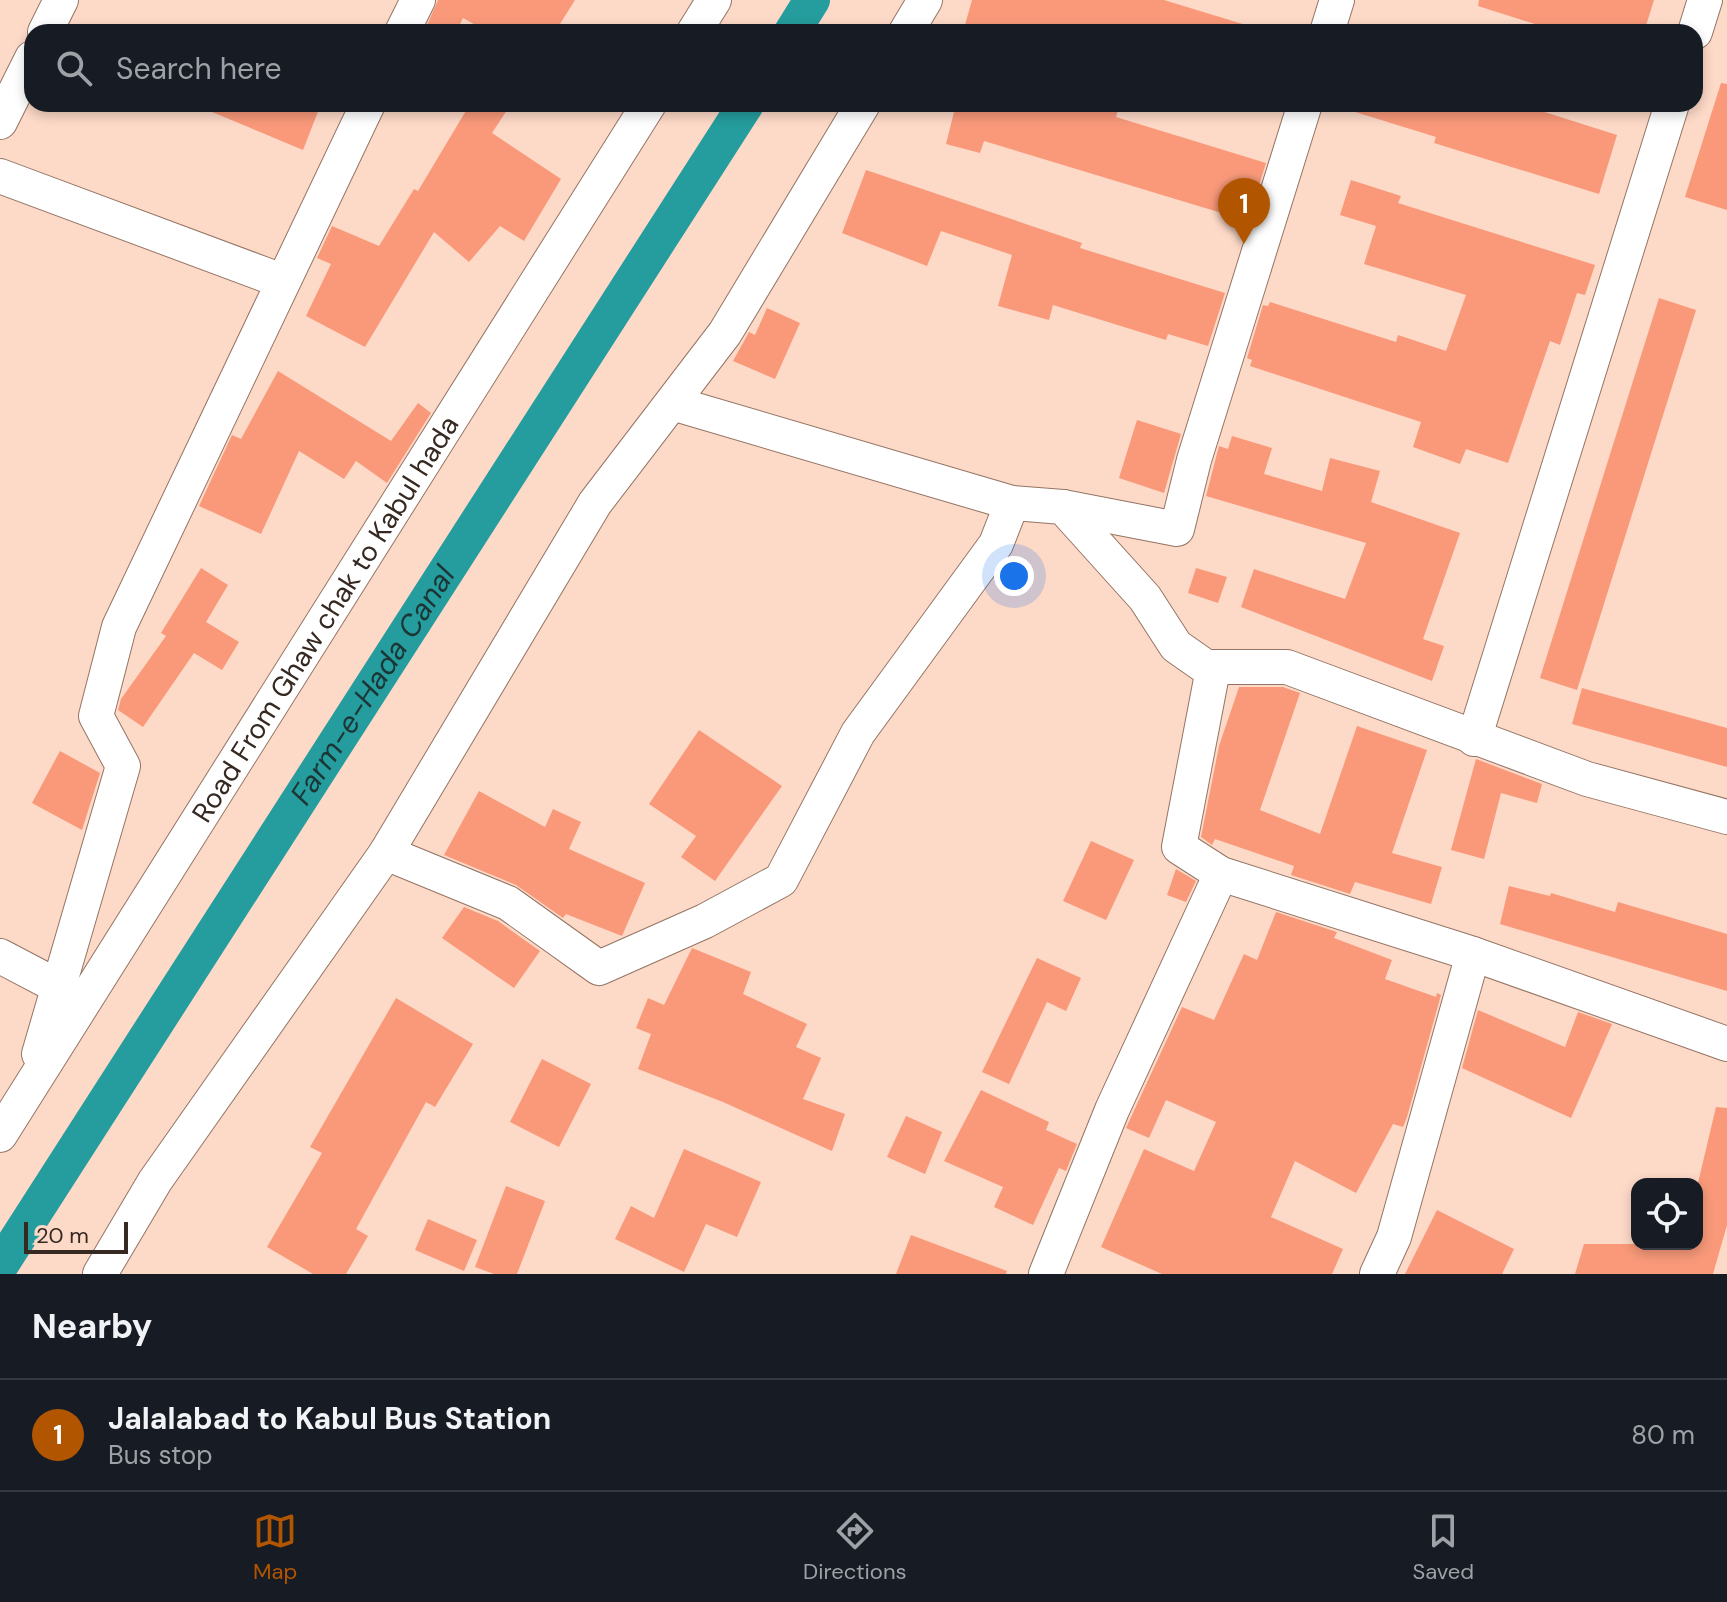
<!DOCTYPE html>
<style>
:root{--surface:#171b24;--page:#242831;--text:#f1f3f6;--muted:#9ea1a6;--line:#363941;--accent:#b25500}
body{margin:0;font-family:"DM Sans",sans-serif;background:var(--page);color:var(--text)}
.controls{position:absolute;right:24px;bottom:24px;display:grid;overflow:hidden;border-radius:16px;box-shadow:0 4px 12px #0003}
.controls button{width:72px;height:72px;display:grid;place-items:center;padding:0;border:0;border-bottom:2px solid var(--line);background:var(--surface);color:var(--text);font:40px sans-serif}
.scale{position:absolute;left:24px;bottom:20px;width:104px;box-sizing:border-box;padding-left:8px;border:4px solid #362922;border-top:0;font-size:22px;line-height:28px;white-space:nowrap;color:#362922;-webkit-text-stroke:6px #fdd9c7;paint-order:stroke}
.you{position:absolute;left:1014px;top:576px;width:28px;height:28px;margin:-20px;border:6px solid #fff;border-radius:50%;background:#1a73e8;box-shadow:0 0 0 12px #1a73e833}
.badge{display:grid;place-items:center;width:52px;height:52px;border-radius:50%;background:var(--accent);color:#fff;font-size:26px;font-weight:700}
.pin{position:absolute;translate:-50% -66px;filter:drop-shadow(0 2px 4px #0008)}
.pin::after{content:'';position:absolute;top:42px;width:28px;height:24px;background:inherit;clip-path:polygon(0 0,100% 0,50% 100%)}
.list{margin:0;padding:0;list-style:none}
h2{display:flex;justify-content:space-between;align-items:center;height:104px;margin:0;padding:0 32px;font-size:34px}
h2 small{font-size:26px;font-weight:400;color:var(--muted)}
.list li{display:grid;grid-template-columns:52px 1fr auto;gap:24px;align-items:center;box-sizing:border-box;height:112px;padding:0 32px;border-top:2px solid var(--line)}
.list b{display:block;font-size:30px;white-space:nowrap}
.list p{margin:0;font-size:26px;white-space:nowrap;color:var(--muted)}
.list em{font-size:26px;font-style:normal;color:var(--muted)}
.icon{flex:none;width:44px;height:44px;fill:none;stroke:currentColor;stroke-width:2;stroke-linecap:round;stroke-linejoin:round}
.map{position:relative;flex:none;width:1727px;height:1274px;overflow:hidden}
.search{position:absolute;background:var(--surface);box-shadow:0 4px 12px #0003;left:24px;right:24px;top:24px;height:88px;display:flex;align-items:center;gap:20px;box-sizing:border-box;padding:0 28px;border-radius:24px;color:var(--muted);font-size:30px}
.sheet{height:216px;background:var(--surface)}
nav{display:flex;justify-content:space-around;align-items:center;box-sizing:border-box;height:112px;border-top:2px solid var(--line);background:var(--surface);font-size:22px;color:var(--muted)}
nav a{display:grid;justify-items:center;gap:4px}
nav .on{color:var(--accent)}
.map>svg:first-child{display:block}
</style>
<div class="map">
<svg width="1727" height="1274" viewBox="0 0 1727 1274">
<rect width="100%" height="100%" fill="#fdd9c7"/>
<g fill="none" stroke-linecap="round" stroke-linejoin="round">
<g stroke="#259c9d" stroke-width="36">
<path d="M792 32 812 0"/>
<path id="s1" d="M0 1266 746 104"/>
</g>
</g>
<g fill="#f9997a">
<path d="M438 0H575L555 32H488L463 18 456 32H424Z"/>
<path d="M972 0H1164L1246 25 1245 32H963Z"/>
<path d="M1479 0H1654L1644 32H1560L1478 6Z"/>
<path d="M1721 83 1727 84V210L1685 197Z"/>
<path d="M193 104H321L303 150Z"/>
<path d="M470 104H511L492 133 561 179 524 241 500 226 469 262 434 232 365 347 306 316 331 264 317 258 332 226 379 246 414 189 418 191Z"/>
<path d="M956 104H1120L1116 117 1266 163 1248 221 984 141 980 153 946 144Z"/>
<path d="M1353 104H1519L1617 135 1599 194 1434 143 1436 137 1352 111Z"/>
<path d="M866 170 1082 243 1080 248 1225 293 1208 346 1168 334 1166 340 1053 305 1049 320 998 306 1012 255 941 231 927 266 842 233Z"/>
<path d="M1351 180 1401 196 1398 203 1595 265 1585 295 1577 293 1560 345 1550 341 1508 463 1466 449 1460 464 1413 447 1421 422 1250 366 1252 360 1247 358 1263 305 1268 306 1270 302 1396 342 1398 335 1446 351 1466 295 1364 264 1376 226 1340 215Z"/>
<path d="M1659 298 1696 310 1577 690 1540 678Z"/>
<path d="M767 308 800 323 775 379 733 361 749 332 755 335Z"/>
<path d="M278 371 391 441 418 403 431 413 387 483 356 461 344 479 299 451 261 534 199 506 232 435 241 439Z"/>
<path d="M1137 420 1181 434 1164 493 1119 478Z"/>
<path d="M1232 436 1272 448 1264 474 1322 491 1330 458 1380 471 1371 502 1460 533 1423 639 1444 646 1432 681 1241 607 1254 569 1345 599 1366 543 1206 496 1219 446 1228 449Z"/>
<path d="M201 568 228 585 206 622 239 642 222 670 194 653 143 727 118 710 121 699 166 636 161 633Z"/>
<path d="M1196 568 1227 577 1218 603 1188 593Z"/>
<path d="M1239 687H1283L1300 693 1260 810 1320 834 1357 726 1427 750 1392 853 1442 867 1431 904 1355 882 1350 894 1291 875 1294 866 1215 839 1212 845 1201 837 1219 746Z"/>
<path d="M1582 688 1727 728V767L1572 724Z"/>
<path d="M699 730 782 786 715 881 681 857 696 836 649 804Z"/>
<path d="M60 751 100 773 82 830 32 803Z"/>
<path d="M1476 759 1542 784 1537 803 1501 793 1484 859 1451 850Z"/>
<path d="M479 791 545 827 553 809 581 822 569 849 645 883 622 936 566 914 563 918 516 885 444 855Z"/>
<path d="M1091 841 1134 860 1106 920 1063 901Z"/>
<path d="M1176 869 1196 881 1186 902 1167 895Z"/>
<path d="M1509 886 1550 896 1551 893 1615 912 1618 902 1727 934V991L1500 924Z"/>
<path d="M464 907 498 921 540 951 514 988 442 938Z"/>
<path d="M1276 912 1337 932 1334 938 1392 960 1385 979 1436 997 1437 993 1441 995 1407 1117 1403 1127 1393 1124 1356 1193 1295 1161 1271 1217 1343 1249 1332 1274H1162L1101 1247 1144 1149 1194 1171 1216 1122 1166 1100 1149 1138 1126 1128 1182 1007 1214 1020 1244 954 1257 960Z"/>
<path d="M692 948 751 972 743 994 807 1024 796 1047 821 1058 803 1099 845 1114 832 1151 723 1102 638 1069 651 1034 636 1028 648 998 664 1005Z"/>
<path d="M1037 958 1081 978 1066 1011 1047 1002 1009 1084 982 1072Z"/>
<path d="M396 998 473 1044 435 1107 426 1102 356 1229 368 1236 346 1274H313L267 1247 322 1153 310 1147Z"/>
<path d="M1478 1010 1565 1047 1578 1012 1612 1024 1571 1118 1462 1068Z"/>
<path d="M542 1059 591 1084 559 1147 510 1122Z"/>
<path d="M981 1090 1049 1122 1046 1130 1077 1144 1066 1171 1059 1168 1033 1225 994 1207 1003 1187 944 1161Z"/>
<path d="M1716 1107 1727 1108V1225L1713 1274H1575L1584 1244H1697V1187Z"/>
<path d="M906 1116 942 1132 925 1174 887 1157Z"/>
<path d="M684 1149 761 1182 737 1237 706 1224 684 1272 615 1239 631 1206 654 1218Z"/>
<path d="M506 1186 545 1201 517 1274H494L475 1267Z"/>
<path d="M1437 1210 1514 1249 1502 1274H1405Z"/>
<path d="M428 1219 477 1240 464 1271 415 1250Z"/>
<path d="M911 1235 1007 1271 1006 1274H896Z"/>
</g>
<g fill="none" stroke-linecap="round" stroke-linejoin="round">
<g stroke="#947464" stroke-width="36">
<g id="minor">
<path d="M45 32 61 0"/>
<path d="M402 32 418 0"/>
<path d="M694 32 714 0"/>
<path d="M906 32 925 0"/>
<path d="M1327 32 1337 0"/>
<path d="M1695 32 1705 0"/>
<path d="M0 122 32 58"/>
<path d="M0 176 282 281"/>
<path d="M672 403 1012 503 1063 507 1145 598 1176 646 1206 667H1287L1587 779 1727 817"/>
<path d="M1063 507 1177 529 1194 460 1305 104"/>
<path d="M1213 669 1179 847 1221 874 1473 954 1727 1044"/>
<path d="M1474 739 1672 104"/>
<path d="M386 853 508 903 599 968 705 921 781 880 858 733 996 544 1012 503"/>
<path d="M0 956 59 987"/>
<path d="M39 1054 123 766 96 716 119 627 368 104"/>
<path id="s2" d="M0 1135 649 104"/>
<path d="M100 1274 155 1181 386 853 595 503 725 333 863 104"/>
<path d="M1046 1274 1112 1110 1221 874"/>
<path d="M1377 1274 1394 1237 1473 954"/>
</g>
</g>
<use href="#minor" stroke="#fff" stroke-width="34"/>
</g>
<g text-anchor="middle" stroke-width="7" stroke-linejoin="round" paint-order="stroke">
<g font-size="28" fill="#362922" stroke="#fdd9c7">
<text dy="10" stroke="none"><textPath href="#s2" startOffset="610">Road From Ghaw chak to Kabul hada</textPath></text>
</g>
<g font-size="30" font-style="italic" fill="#1c3535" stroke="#fdd9c7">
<text dy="10" stroke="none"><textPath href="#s1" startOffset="690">Farm-e-Hada Canal</textPath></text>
</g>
</g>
</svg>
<div class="controls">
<button><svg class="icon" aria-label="locate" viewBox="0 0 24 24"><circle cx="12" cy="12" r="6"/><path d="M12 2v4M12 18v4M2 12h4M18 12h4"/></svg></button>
</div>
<div class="scale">20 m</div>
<div class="you"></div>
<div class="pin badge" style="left:1244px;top:244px">1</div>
<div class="search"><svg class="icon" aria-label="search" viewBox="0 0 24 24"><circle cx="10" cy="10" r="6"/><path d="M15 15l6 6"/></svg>Search here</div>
</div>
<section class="sheet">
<h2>Nearby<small></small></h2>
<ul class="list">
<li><span class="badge">1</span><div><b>Jalalabad to Kabul Bus Station</b><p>Bus stop</p></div><em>80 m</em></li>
</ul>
</section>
<nav>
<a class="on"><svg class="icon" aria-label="map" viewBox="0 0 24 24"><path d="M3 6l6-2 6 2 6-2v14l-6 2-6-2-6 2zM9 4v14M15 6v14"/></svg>Map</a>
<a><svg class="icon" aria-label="directions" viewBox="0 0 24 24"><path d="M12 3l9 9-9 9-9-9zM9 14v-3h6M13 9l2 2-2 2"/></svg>Directions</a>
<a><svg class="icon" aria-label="saved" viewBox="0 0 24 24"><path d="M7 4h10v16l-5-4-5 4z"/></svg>Saved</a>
</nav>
